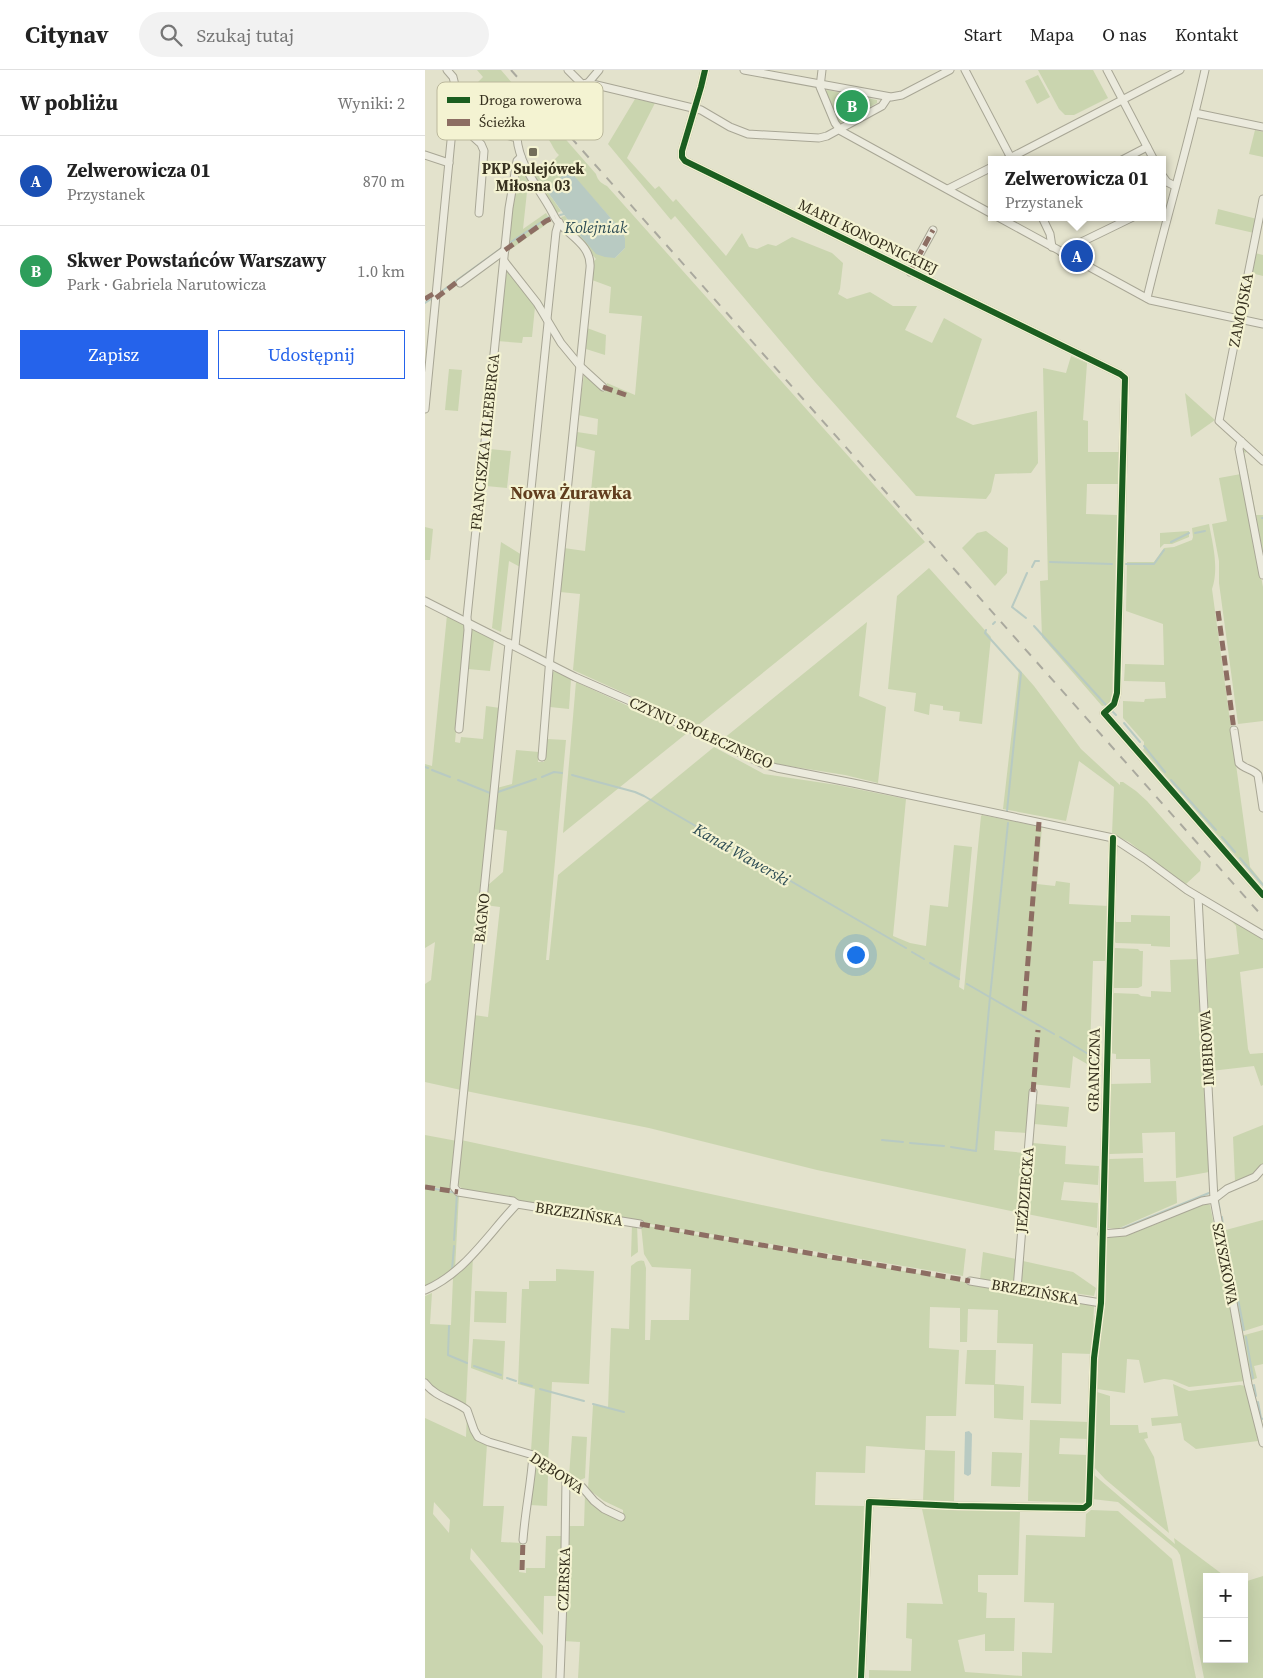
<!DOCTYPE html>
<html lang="pl">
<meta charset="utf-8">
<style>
:root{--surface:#fff;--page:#f2f2f2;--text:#222;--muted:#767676;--line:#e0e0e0;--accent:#2563eb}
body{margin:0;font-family:"Source Serif 4",serif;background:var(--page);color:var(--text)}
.controls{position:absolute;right:15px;bottom:15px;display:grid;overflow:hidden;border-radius:0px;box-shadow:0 5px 20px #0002}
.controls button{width:45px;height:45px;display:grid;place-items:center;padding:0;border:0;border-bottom:1px solid var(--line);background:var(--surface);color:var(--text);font:25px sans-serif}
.you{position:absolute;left:430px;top:884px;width:18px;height:18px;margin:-12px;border:4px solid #fff;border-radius:50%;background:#1a73e8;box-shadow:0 0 0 8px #1a73e833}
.badge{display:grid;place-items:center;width:32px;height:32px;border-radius:50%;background:var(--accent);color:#fff;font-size:16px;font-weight:700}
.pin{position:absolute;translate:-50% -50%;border:2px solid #fff;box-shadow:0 1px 5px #0006}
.popup{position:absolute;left:563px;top:86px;width:178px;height:65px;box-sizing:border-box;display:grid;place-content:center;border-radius:0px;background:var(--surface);filter:drop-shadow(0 1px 4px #0005);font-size:16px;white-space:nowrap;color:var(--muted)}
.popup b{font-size:19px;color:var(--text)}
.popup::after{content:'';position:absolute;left:50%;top:100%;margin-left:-10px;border:10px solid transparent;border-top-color:var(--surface)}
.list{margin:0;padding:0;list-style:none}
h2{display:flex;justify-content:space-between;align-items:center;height:65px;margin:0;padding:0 20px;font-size:21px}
h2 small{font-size:16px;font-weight:400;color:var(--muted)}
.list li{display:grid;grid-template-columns:32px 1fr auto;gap:15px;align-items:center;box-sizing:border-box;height:90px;padding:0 20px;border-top:1px solid var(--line)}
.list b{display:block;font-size:19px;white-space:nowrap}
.list p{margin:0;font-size:16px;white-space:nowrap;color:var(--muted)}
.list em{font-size:16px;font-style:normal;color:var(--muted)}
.actions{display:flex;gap:10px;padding:15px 20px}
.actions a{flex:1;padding:11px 0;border:1px solid var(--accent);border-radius:0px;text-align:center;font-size:18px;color:var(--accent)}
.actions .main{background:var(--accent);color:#fff}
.icon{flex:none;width:28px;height:28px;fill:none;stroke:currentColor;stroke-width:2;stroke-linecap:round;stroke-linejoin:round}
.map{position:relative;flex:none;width:838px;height:1608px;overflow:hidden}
header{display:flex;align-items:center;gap:30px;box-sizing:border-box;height:70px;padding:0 25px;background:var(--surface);border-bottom:1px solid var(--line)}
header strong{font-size:24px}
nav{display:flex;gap:28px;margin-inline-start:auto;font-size:18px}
.search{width:350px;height:45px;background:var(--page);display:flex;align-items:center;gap:12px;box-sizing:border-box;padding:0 18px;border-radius:28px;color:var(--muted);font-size:19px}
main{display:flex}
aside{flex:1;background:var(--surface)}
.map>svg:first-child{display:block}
</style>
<header>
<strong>Citynav</strong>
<div class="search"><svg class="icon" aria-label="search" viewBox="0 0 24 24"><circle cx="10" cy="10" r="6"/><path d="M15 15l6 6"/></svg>Szukaj tutaj</div>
<nav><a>Start</a><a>Mapa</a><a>O nas</a><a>Kontakt</a></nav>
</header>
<main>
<aside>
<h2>W pobliżu<small>Wyniki: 2</small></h2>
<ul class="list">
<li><span class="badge" style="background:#1a4fb4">A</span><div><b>Zelwerowicza 01</b><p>Przystanek</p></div><em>870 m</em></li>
<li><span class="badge" style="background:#2e9e5b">B</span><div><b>Skwer Powstańców Warszawy</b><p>Park · Gabriela Narutowicza</p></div><em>1.0 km</em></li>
</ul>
<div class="actions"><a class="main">Zapisz</a><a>Udostępnij</a></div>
</aside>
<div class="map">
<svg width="838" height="1608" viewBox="0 0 838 1608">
<rect width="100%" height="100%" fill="#e3e2cc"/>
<g fill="#cad5af" fill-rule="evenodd">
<path d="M52 0H76L88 14 78 22 69 20 67 21 85 42 81 46 58 21 49 30 44 25 47 22 41 17H48L58 7Z"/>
<path d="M613 0H668L683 28 649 45H640L634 39Z"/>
<path d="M613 5 625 27 612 34 600 11Z"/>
<path d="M402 20 452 30V33L414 54 400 24Z"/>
<path d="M104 28C111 35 117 42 123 50 128 56 128 61 136 64L171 104C173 111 176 113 182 116L500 472 272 656 148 600 155 524 135 522 139 478 160 481 170 381 150 376 152 362 172 365 173 349 153 345 159 305 180 322 182 313 210 325 217 246 184 243 186 217 167 210 169 191 171 189 136 147 140 146 148 157 190 188 200 178V168L197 161 145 102 122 121 136 141 130 144 112 111 108 99 113 94 117 99 121 96 130 105 133 100 127 92 134 85C127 79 127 70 119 66H112L104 69 96 66C99 57 98 47 94 38Z"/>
<path d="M210 29 230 33 202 88 230 119 234 116 248 132 251 129 301 186 317 163 324 177 332 179 343 174 351 176 367 167 407 183 418 193 415 219 413 224 422 229 445 222 468 236H492L480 260 507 273 519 248 557 269 531 347 548 355 612 341 613 393 606 403 570 404 566 422 561 429 491 426 390 312 250 146 246 150 241 144 183 74Z"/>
<path d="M830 60 838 62V87L824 84Z"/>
<path d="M94 100 104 103 98 159 121 143 126 151 86 179C81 159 89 121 94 100Z"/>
<path d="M793 139 832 149 829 163 790 154Z"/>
<path d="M830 183 838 185V206L826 203Z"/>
<path d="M83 201 110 237 107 267H98L97 273 72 271 78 212Z"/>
<path d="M162 258 181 265 180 285 161 279Z"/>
<path d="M646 286 662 293 658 350 663 351V382H694L693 414H662L661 444 692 445 687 630 682 635 677 636 617 567 615 511 623 510 618 298 641 303Z"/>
<path d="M24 299 37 300 33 341 20 340Z"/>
<path d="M760 323 790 350 766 367Z"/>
<path d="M816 377 821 381V383L819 382 831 445H838V497Z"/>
<path d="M65 379 86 381 82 418 61 416Z"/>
<path d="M816 404 838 517V651L813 654 794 513V491L787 454 802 451 794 408Z"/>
<path d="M784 454C788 475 794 499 787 519L825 797 838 813V817L718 680 719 678V672L698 648V631L719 632 720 629 741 628 740 612 699 611 700 594 739 595 738 554 701 541 702 492H729L739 478 749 477 767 470 768 467 767 458Z"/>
<path d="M0 457 8 459 5 490H0Z"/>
<path d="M561 461 583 478 582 503 570 516 537 478 552 463Z"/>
<path d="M764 461V467L747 474H739L735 478V463Z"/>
<path d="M76 472 97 485V498L84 491 76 562 67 558Z"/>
<path d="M504 498 566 567 557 654 534 651 535 642 518 640V636L505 634 504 645 489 641 491 623 463 619 472 526Z"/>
<path d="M22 545 41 555 30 672 35 673 36 667 58 669 61 636 75 638 36 1020 0 1012V914L6 910 10 872 0 878V694L7 696Z"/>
<path d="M442 552 434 626 461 637 453 713 420 705 345 693 298 669Z"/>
<path d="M47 558 69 570 65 601 43 599Z"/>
<path d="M594 599 609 616 656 679 695 715V712H698L711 721 722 731 776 792 775 801 761 814 755 811 704 772 687 764 689 717 654 691 641 751 578 739Z"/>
<path d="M131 601 146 609 144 639 125 637 128 602Z"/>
<path d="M151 612 262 663 138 763Z"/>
<path d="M122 669 141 670 121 890H124L133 805 289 677 339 704 412 715 481 729 468 866 485 873 501 876 505 835 523 837 529 775 547 777 534 917 539 920 556 746 557 745 617 757 612 814 630 816 631 811 645 813 644 834 684 836 683 891H668L665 980 676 986 675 994 665 988 664 995 648 986 645 1018 606 1014 602 1063 570 1061 569 1080 600 1083 595 1143 392 1100 224 1058 41 1021 49 945 63 947 75 837 60 835 62 816 78 802 82 761 68 759 72 718 87 714 91 680 114 682 113 692H119Z"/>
<path d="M706 845 745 846V877L726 876V874L691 873 688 870 689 848 691 852H706Z"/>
<path d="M801 845 838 867V898L815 902 823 979 825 984 838 983V1015L836 1016 829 996 786 1001 781 889 814 884 811 856Z"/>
<path d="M690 878 713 879 715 881H718L717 916 713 918H689L687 915 688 880Z"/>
<path d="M773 889 784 1102 751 1108 750 1062 717 1063 718 1083 684 1084V1014L726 1013 725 989H691V984L684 983 686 925 689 923 713 924 716 926 726 927V921L746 922 745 890Z"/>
<path d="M611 1034 644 1037 642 1057 609 1054Z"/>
<path d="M838 1055V1095L827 1105 810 1111 808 1067Z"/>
<path d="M0 1065 32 1071 26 1120 0 1116Z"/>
<path d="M36 1070 541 1179 538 1206 207 1151 41 1122 32 1114Z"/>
<path d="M608 1073 641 1076 640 1094 674 1096 673 1115 639 1112 636 1130 673 1133 672 1158 602 1144Z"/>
<path d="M718 1088 719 1112 751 1111 752 1133 692 1159 683 1158 684 1089Z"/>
<path d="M0 1118 34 1124 30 1199 11 1212 0 1216Z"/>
<path d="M780 1133 785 1135 820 1311 764 1317 747 1310 739 1309 719 1313 714 1290 702 1289 700 1323 672 1319 674 1268 680 1226 682 1167C716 1164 749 1146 780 1133Z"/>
<path d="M838 1150V1255L816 1262 797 1161Z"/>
<path d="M207 1154H212L213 1182 206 1187Z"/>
<path d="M216 1155 507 1206 669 1236 667 1284 637 1283 636 1334 606 1333 608 1274 572 1273 573 1240 543 1239 542 1272H535V1238L505 1237 504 1278 534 1280 531 1346H501L500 1380 530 1381 529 1432 498 1431 500 1380 441 1376 440 1403 391 1402 390 1435 439 1436 433 1608H153L155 1572 138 1571 143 1456H159L160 1424C167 1438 183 1446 198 1451V1440L179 1431 163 1419 168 1335 183 1338 186 1258 204 1259 206 1196C210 1193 214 1189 219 1191L221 1198 220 1270H225L226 1250H264L266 1199 227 1197 219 1184Z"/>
<path d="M558 1182 591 1189 589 1211 585 1214 555 1209Z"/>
<path d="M48 1186 41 1335 3 1316 0 1309V1226L7 1223 5 1254 26 1255 28 1208Z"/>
<path d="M598 1191 648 1202 671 1218 669 1226 598 1216 596 1212Z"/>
<path d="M131 1199 169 1201 164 1314 127 1312 123 1394 106 1381 110 1319 93 1314 97 1219H104V1211H131Z"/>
<path d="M50 1221 82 1222 81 1253 49 1252Z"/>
<path d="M838 1260V1294L829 1296 832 1308 825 1311 816 1266Z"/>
<path d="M48 1269 80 1271 78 1310 46 1298Z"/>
<path d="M542 1280H571L570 1314 599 1316 598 1350 569 1348V1315L540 1314Z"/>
<path d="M748 1314 764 1321 815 1315 821 1316 833 1371 771 1379 759 1370 756 1353 727 1356 726 1348 753 1346Z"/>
<path d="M672 1322 685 1326V1355H713L714 1363 722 1362 723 1368 719 1369 729 1387 744 1463 680 1409 668 1396Z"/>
<path d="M42 1343C46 1357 46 1369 62 1374L58 1436H79L76 1472 96 1473 94 1502 101 1503V1498H120L121 1466H137L136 1526H119L118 1565 46 1478 45 1489 118 1576 117 1608H0V1348L41 1367ZM9 1432 25 1450 24 1463 8 1444Z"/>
<path d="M605 1350 664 1352V1369L635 1368 634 1384 663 1385 661 1433 603 1431Z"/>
<path d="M147 1366 162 1367 160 1408 155 1410 144 1406Z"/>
<path d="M567 1382 597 1383 595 1417 566 1416Z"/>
<path d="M110 1394 123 1404 122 1436 105 1435Z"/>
<path d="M668 1404 750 1474 749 1468 801 1507H782V1589H819V1512L838 1506V1608H779L755 1485 752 1480 693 1432 667 1429Z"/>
<path d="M497 1439 595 1442 593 1505H553V1522L562 1523 561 1548H590L589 1581H560V1564L533 1570 540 1602 597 1606V1582L627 1583 629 1533 599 1532 601 1465 660 1467 661 1444 666 1440 693 1441 747 1489 771 1608H444V1600L486 1601 487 1569 481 1568 482 1533 518 1534Z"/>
</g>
<g fill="#b8cac2">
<path d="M145 101 197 161 200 168V178L190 188 180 187 171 184 148 157 122 121 133 109Z"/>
<path d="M544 1361 547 1364 546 1404 543 1406 539 1404 540 1362Z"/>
</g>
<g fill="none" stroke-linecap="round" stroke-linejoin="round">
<g stroke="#b8cac2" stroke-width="2">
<path d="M135 145 139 144"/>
<path d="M83 174 124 147"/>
<path d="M13 224 78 177"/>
<path d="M0 233 9 227"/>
<path d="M837 448H838"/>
<path d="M770 463 780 461"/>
<path d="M746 472 764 463"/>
<path d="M625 492 687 494"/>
<path d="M701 494H729L739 480"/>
<path d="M607 497 610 491H614"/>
<path d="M601 548 587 537 602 503"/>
<path d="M568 554 570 552"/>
<path d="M609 556 681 635"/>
<path d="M561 560 560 563 596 603 582 741"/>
<path d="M688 642 691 645"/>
<path d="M699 653 715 672"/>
<path d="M719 676 740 702"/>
<path d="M0 697 3 698"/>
<path d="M7 700 25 707"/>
<path d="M147 705 210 722 219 726 481 878"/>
<path d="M117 707 129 702 137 703"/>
<path d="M33 710 65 723"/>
<path d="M746 710 791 760"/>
<path d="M73 722 111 709"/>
<path d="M797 767 810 782"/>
<path d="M815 788 838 815"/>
<path d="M487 882 499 889"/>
<path d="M505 893 534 909"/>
<path d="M542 914 629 964"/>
<path d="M635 967 673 990"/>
<path d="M457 1070 478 1072"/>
<path d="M485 1073 519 1076"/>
<path d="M526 1077 551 1081 565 927 583 753"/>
<path d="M683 1097 682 1160H687"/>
<path d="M0 1117 32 1123 29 1170"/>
<path d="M793 1130 795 1141"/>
<path d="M797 1147 798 1155"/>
<path d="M696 1159 784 1123"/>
<path d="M800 1162 819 1260"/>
<path d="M27 1200 29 1176"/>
<path d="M24 1256 23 1285 42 1293"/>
<path d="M821 1267 828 1308"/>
<path d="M49 1296 76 1305"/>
<path d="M82 1308 91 1311"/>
<path d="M96 1313 107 1316"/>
<path d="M829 1315 831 1326"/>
<path d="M115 1319 159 1331"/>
<path d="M833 1332 836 1348 838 1349"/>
<path d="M168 1334 199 1342"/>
</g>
<g stroke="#a8a695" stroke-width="9">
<g id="minor">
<path d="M143 0 157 14 163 13 276 40 305 57 323 64 394 68 402 66 457 36 463 27"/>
<path d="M280 0 276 17 257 81V87L260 91 695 304 700 308 692 623 689 634 679 643 838 825"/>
<path d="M319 0 466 27 477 25 525 0"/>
<path d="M397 0 395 17 410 53 416 61 567 144"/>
<path d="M540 0 587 90"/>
<path d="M682 0 729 90"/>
<path d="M163 13 174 0"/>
<path d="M770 43 838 57"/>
<path d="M27 54 74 63 92 68C94 93 111 115 123 135 127 141 129 147 133 152 146 167 167 176 165 198L125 587 117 687"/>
<path d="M36 56 56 74 59 81 54 143"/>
<path d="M0 85 24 93"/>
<path d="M581 90 755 0"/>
<path d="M697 90 722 77"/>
<path d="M737 105 742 112 750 116"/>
<path d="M523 119 567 97"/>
<path d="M838 129 794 351 838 391"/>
<path d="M573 147 725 230 838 254"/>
<path d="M617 147 625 164 627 177"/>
<path d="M636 182 708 147"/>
<path d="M79 191 112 233 136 273 155 296 178 317"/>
<path d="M485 202 508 160"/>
<path d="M35 213 80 180"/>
<path d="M722 228C740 152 763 77 780 0"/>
<path d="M122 249 131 162 134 152"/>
<path d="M0 339 31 19 28 7 22 0"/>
<path d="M816 371 814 379 838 505"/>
<path d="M0 531 150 607 237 645 338 694 352 698 428 713 688 768 720 789 762 820 838 865"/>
<path d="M84 573 29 1117 33 1122 88 1131 92 1134 215 1154"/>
<path d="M90 576 123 253"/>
<path d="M34 659 43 560 42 547 84 138 92 91 96 87"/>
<path d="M809 660 814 693C819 699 828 699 833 705L838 738"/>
<path d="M773 827 789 1129"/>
<path d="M789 1129 802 1119 830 1107 838 1098"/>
<path d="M677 1164 700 1162 777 1131 789 1129 823 1314 838 1373"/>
<path d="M545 1211 676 1233"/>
<path d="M592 1219 608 1022"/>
<path d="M0 1220C40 1203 63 1164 92 1134"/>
<path d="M0 1313C10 1327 29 1330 42 1340L49 1360 53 1367 64 1372 108 1385 132 1405 157 1417 169 1431 179 1439 196 1447"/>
<path d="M98 1470C100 1442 106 1414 108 1385"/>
<path d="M135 1608 140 1479 141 1409"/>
<path d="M436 1608 444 1432 533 1436 659 1438 664 1434 669 1288 676 1233 688 768"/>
</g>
</g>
<use href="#minor" stroke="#ebeadd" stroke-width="7"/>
<path stroke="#aaa99e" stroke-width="2" stroke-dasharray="9 9" stroke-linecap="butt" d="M86 0 838 847"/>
<g stroke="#8d6e63" stroke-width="5" stroke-dasharray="10 5" stroke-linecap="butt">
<path d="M80 180 121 151 130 147"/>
<path d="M485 202 508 160"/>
<path d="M11 228 32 212 35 213"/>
<path d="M0 229 8 224"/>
<path d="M178 317 201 325"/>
<path d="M793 541 809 660"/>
<path d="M599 941 614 752"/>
<path d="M608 1022 613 960"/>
<path d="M0 1117 33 1122"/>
<path d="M215 1154 545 1211"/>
<path d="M97 1500 98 1470"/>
</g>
<g stroke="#f4f3d2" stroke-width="9">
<g id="cycleway">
<path d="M280 0 276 17 257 81V87L260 91 695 304 700 308 692 623 689 634 679 643 838 825"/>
<path d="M436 1608 444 1432 533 1436 659 1438 664 1434 669 1288 676 1233 688 768"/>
</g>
</g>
<use href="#cycleway" stroke="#1b5e20" stroke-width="6"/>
</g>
<rect fill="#736e5b" stroke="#f4f3d2" stroke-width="2" x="103" y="77" width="10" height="10" rx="2.5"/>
<g text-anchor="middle" stroke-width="4.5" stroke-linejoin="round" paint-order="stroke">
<g font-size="15" font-weight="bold" fill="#36301e" stroke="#f4f3d2">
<text x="108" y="104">PKP Sulejówek<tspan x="108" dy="17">Miłosna 03</tspan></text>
</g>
<g font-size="15" fill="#36301e" stroke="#f4f3d2">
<text transform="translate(443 167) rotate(26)" y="5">MARII KONOPNICKIEJ</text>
<text transform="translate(816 240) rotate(-79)" y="5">ZAMOJSKA</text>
<text transform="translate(60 372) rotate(-84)" y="5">FRANCISZKA KLEEBERGA</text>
<text transform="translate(276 663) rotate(24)" y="5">CZYNU SPOŁECZNEGO</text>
<text transform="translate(57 848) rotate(-84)" y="5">BAGNO</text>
<text transform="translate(782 978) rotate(-93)" y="5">IMBIROWA</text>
<text transform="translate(669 1000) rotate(-89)" y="5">GRANICZNA</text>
<text transform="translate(600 1120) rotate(-85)" y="5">JEŹDZIECKA</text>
<text transform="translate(154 1144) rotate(9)" y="5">BRZEZIŃSKA</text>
<text transform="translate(800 1194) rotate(79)" y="5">SZYSZKOWA</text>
<text transform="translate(610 1222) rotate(10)" y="5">BRZEZIŃSKA</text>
<text transform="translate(132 1403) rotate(34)" y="5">DĘBOWA</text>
<text transform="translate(139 1509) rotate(-88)" y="5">CZERSKA</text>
</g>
<g font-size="16" font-style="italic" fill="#2e4d55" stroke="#f4f3d2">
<text x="171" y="163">Kolejniak</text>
<text transform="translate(317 784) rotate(30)" y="6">Kanał Wawerski</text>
</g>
<g font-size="18" font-weight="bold" fill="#613e1f" stroke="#f4f3d2">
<text x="146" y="429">Nowa Żurawka</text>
</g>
</g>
<rect x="12" y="12" width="166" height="58" rx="8" fill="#f4f3d2" stroke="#bbb89c" stroke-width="1"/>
<rect x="22" y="27" width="23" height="6" fill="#1b5e20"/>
<rect x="22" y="49" width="23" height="7" fill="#8d6e63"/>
<g font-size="14" fill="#36301e">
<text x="54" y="35">Droga rowerowa</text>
<text x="54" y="57">Ścieżka</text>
</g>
</svg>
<div class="controls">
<button>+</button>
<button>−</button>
</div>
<div class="you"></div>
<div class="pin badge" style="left:652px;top:186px;background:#1a4fb4">A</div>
<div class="popup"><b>Zelwerowicza 01</b>Przystanek</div>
<div class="pin badge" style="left:427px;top:36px;background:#2e9e5b">B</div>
</div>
</main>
